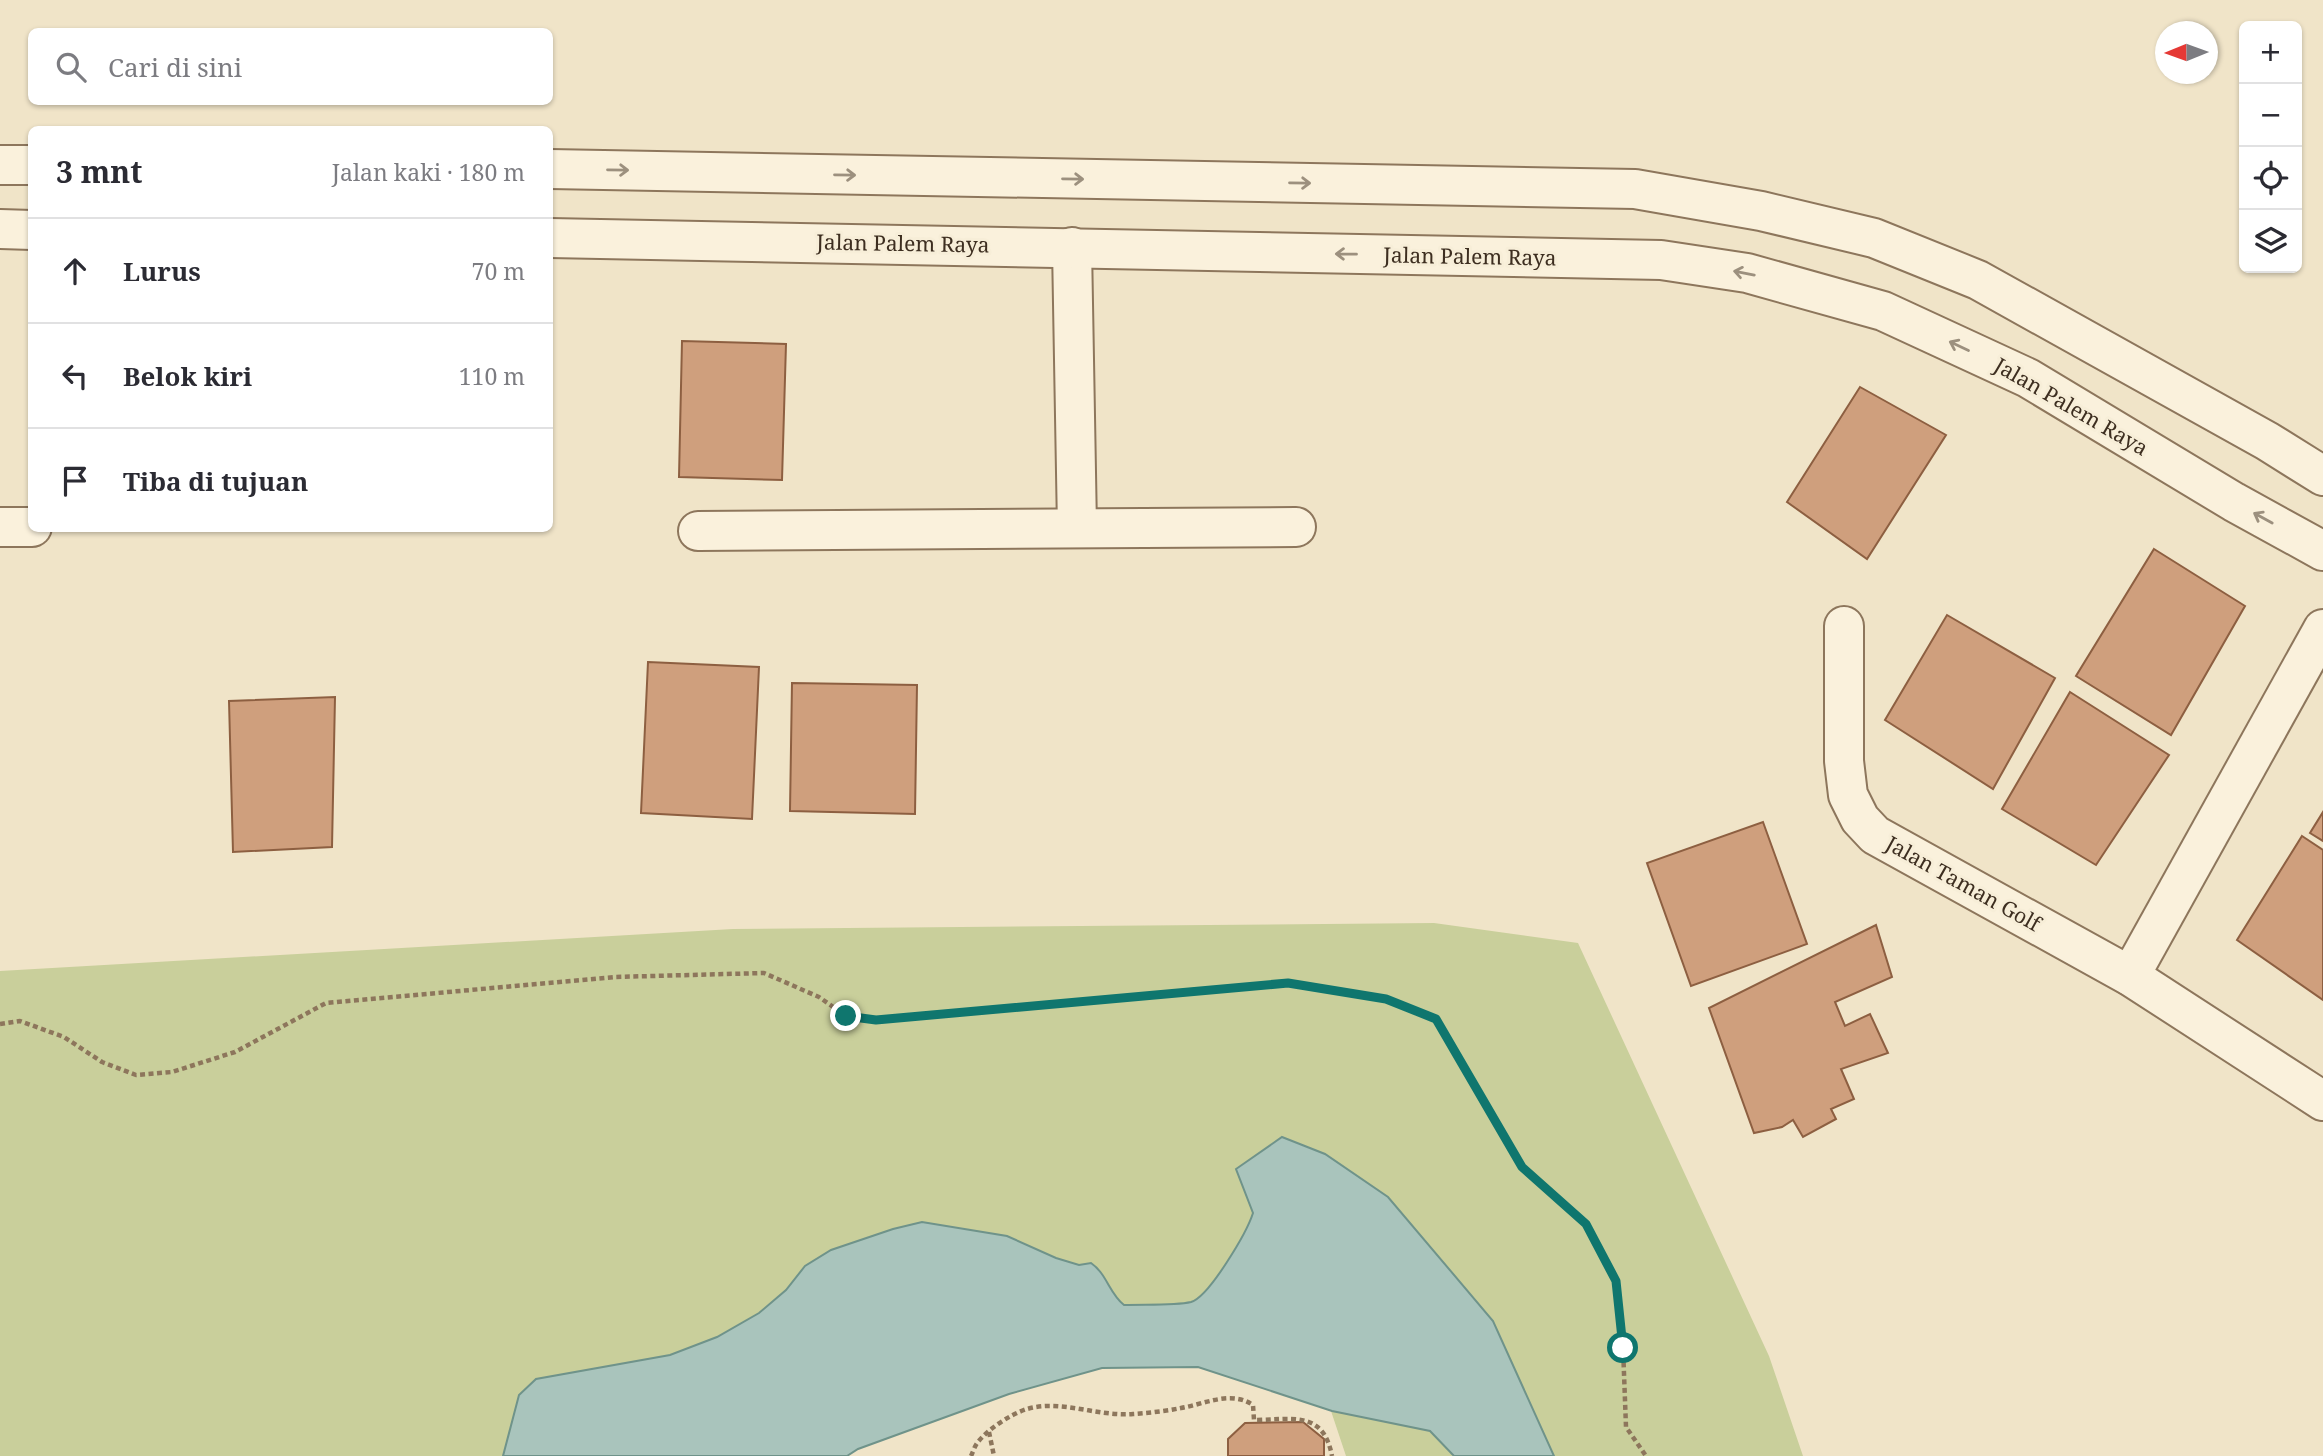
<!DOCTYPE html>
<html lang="id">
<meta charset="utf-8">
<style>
:root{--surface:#fff;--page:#f7f7f7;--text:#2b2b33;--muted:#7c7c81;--line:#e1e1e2}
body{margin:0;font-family:"Noto Serif",serif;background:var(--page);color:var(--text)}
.controls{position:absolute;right:21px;top:21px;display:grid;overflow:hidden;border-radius:10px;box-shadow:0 2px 5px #0004}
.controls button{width:63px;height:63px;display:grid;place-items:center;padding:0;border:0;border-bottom:2px solid var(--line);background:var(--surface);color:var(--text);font:35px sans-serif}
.compass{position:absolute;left:2155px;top:21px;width:63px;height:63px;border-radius:50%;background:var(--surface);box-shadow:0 2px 5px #0004;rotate:269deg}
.stop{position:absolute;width:21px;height:21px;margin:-16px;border:5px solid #0f766e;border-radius:50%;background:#fff}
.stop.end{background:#0f766e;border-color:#fff;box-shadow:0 2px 7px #0008}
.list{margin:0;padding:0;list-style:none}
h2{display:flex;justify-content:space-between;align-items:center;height:91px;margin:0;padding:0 28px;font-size:30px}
h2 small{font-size:23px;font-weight:400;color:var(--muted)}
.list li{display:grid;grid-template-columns:46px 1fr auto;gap:21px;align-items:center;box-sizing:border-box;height:105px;padding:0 28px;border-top:2px solid var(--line)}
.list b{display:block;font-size:26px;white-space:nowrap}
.list em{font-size:23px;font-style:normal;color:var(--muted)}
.icon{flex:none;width:38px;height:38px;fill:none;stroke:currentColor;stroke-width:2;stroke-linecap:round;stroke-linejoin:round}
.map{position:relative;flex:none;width:2323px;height:1456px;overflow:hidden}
.search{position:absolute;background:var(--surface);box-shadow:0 2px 5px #0004;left:28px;top:28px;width:525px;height:77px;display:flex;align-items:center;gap:18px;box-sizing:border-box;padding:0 24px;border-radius:10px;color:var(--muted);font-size:26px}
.panel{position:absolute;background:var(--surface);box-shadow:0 2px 5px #0004;left:28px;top:126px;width:525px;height:406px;border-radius:10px}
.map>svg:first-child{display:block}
</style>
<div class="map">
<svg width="2323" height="1456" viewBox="0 0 2323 1456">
<rect width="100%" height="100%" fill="#f0e4c8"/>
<path fill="#c9cf9b" d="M1434 923 1578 943 1769 1356 1803 1456H1346L1331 1411 1198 1367 1102 1368 1009 1394 858 1449 847 1456H0V971L733 929Z"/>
<path fill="#a9c4bc" stroke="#6f938a" stroke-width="2" d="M1282 1137 1325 1154 1388 1197 1493 1321 1554 1456H1454L1430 1431 1332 1411 1198 1367 1102 1368 1009 1394 858 1449 847 1456H503L519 1395 536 1379 670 1355 717 1337 759 1313 786 1290 805 1266 831 1250 893 1229 922 1222 1007 1236 1056 1258 1079 1265 1091 1263C1107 1274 1109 1293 1124 1305 1142 1304 1174 1306 1191 1302 1209 1297 1247 1232 1253 1213L1236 1169Z"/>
<g fill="#cf9f7d" stroke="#8d5f41" stroke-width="2">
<path d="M682 341 786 344 782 480 679 477Z"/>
<path d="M1860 387 1946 435 1867 559 1787 502Z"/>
<path d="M2154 549 2245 606 2171 735 2076 676Z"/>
<path d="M1947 615 2055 678 1993 789 1885 720Z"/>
<path d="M648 662 759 667 752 819 641 813Z"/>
<path d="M792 683 917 685 915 814 790 811Z"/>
<path d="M2070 692 2169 755 2096 865 2002 809Z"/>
<path d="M335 697 332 847 233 852 229 701Z"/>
<path d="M2323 812V841L2310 833Z"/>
<path d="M1763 822 1807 944 1691 986 1647 863Z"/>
<path d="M2302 836 2323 850V1000L2237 940Z"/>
<path d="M1876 925 1892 977 1835 1002 1845 1026 1870 1014 1888 1053 1841 1069 1854 1099 1831 1109 1836 1119 1803 1137 1793 1120 1782 1127 1754 1133 1709 1008Z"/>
<path d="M1303 1422 1324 1439V1456H1228V1439L1245 1423Z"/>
</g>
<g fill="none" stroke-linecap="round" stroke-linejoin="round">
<g stroke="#8d765c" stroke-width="42">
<g id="minor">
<path d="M1072 247 1077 528"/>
<path d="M0 527H32"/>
<path d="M698 531 1296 527"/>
<path d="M1844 626V761L1848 795 1860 819 1875 835 2130 976 2323 1101"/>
<path d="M2130 976 2323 629"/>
</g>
</g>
<g stroke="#8d765c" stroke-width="42">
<g id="tertiary">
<path d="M0 165H32"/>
<path d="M550 169 1635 189 1761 211 1874 238 1978 280 2267 441 2323 476"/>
<path d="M0 229 32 230"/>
<path d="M550 238 1661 260 1747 273 1883 311 2028 378 2234 502 2323 551"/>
</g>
</g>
<g stroke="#8d765c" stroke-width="4.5" stroke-dasharray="5 3.5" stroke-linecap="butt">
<path d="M0 1024 20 1021 64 1037 102 1062 136 1075 172 1072 235 1052 326 1003 615 977 764 973 819 997 846 1016 876 1020 1288 983 1386 999 1436 1019 1522 1166 1586 1224 1617 1281 1623 1347 1626 1427 1646 1456"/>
<path d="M989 1432 994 1456"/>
<path d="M971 1456C973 1452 975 1445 978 1442 988 1429 1011 1414 1027 1409 1061 1399 1098 1417 1133 1414 1149 1413 1166 1411 1181 1408 1205 1404 1231 1390 1253 1405L1254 1420C1291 1420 1323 1409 1332 1456"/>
</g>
<use href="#minor" stroke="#faf1dc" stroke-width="38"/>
<use href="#tertiary" stroke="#faf1dc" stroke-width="38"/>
</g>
<defs><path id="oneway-shaft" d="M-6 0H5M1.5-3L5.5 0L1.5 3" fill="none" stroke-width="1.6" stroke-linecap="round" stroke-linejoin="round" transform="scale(1.75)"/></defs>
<g stroke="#9c907e">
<use href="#oneway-shaft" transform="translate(618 170) rotate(1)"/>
<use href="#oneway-shaft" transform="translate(845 175) rotate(1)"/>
<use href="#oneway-shaft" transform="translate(1073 179) rotate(1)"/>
<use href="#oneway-shaft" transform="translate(1300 183) rotate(1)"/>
<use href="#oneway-shaft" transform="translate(1346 254) rotate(-179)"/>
<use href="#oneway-shaft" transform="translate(1744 273) rotate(-169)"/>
<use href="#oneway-shaft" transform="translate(1959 346) rotate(-155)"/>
<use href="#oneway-shaft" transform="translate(2263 518) rotate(-151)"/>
</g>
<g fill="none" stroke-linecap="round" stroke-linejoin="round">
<path stroke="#0f766e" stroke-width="9" d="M846 1016 876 1020 1288 983 1386 999 1436 1019 1522 1167 1586 1224 1616 1281 1623 1348"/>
</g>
<g text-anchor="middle" stroke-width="6" stroke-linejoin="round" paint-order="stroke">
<g font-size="21" fill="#3d2e20" stroke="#f7eed8">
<text transform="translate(903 244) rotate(1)" y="7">Jalan Palem Raya</text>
<text transform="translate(1470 257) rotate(1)" y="7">Jalan Palem Raya</text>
<text transform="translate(2071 407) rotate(30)" y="7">Jalan Palem Raya</text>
<text transform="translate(1963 884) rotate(29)" y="7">Jalan Taman Golf</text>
</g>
</g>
</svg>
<div class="controls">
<button>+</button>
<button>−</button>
<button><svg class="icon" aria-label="locate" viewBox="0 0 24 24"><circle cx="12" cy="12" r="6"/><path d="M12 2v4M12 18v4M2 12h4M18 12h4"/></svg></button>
<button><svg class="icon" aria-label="layers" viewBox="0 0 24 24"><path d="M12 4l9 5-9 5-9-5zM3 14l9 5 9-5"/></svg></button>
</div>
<svg class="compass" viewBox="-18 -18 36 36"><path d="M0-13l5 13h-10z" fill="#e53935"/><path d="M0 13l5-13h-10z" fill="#7c7c81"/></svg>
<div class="stop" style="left:1623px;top:1348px"></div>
<div class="stop end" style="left:846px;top:1016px"></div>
<div class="search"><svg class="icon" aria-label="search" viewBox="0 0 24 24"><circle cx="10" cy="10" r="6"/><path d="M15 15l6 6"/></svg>Cari di sini</div>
<section class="panel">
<h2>3 mnt<small>Jalan kaki · 180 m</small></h2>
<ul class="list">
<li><svg class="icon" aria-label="ahead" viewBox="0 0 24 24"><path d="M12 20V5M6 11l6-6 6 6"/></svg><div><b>Lurus</b></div><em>70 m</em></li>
<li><svg class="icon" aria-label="left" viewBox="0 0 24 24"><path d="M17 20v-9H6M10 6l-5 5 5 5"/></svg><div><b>Belok kiri</b></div><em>110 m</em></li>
<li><svg class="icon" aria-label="arrive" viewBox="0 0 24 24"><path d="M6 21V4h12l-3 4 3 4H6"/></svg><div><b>Tiba di tujuan</b></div></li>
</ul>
</section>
</div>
